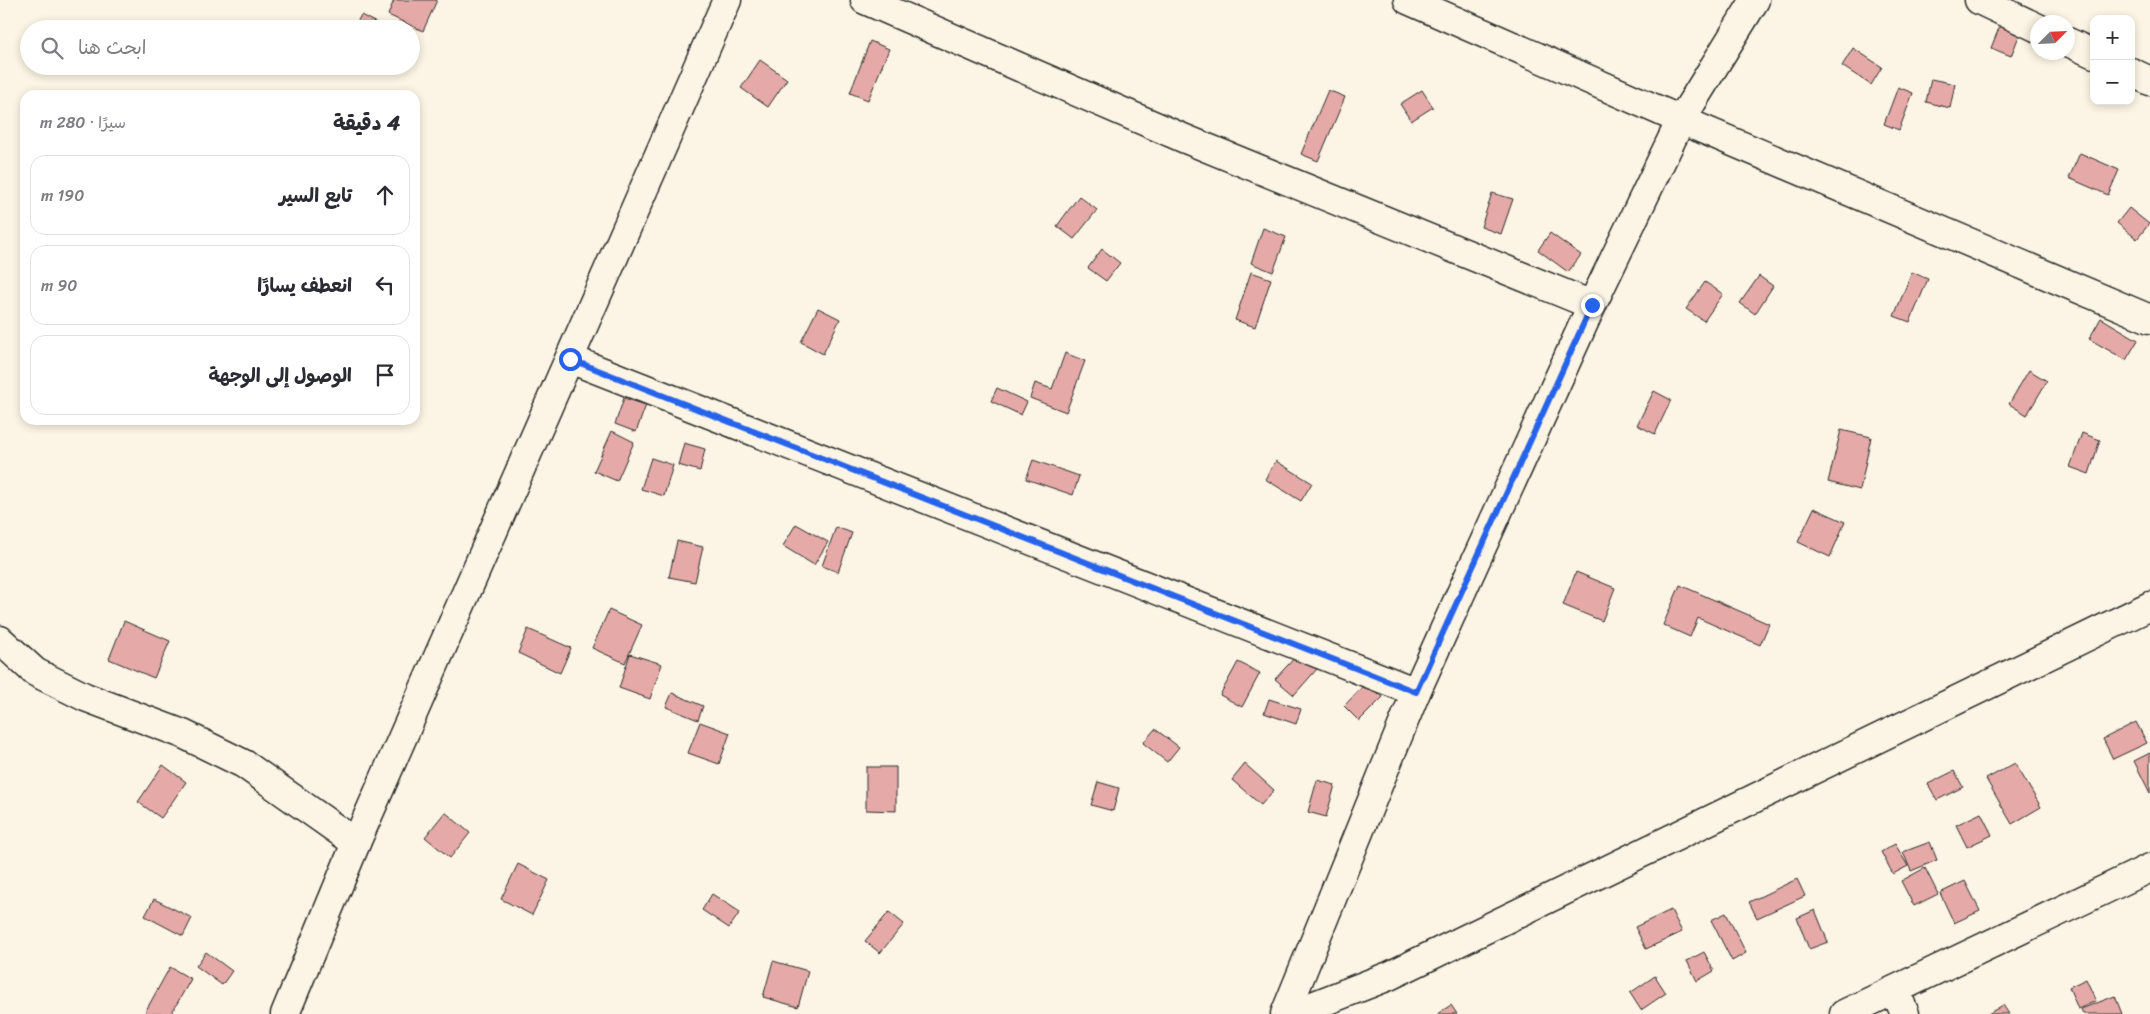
<!DOCTYPE html>
<html lang="ar">
<meta charset="utf-8">
<style>
:root{--surface:#fff;--page:#f7f7f7;--text:#2b2b33;--muted:#7c7c81;--line:#e1e1e2}
body{margin:0;font-family:Sriracha,"Playpen Sans Arabic",sans-serif;background:var(--page);color:var(--text);direction:rtl}
.controls{position:absolute;right:15px;top:15px;display:grid;overflow:hidden;border-radius:10px;box-shadow:0 2px 8px #0003}
.controls button{width:45px;height:45px;display:grid;place-items:center;padding:0;border:0;border-bottom:1px solid var(--line);background:var(--surface);color:var(--text);font:25px sans-serif}
.compass{position:absolute;left:2030px;top:15px;width:45px;height:45px;border-radius:50%;background:var(--surface);box-shadow:0 2px 8px #0003;rotate:66deg}
.stop{position:absolute;width:15px;height:15px;margin:-11px;border:4px solid #2563eb;border-radius:50%;background:#fff}
.stop.end{background:#2563eb;border-color:#fff;box-shadow:0 1px 5px #0008}
.list{margin:0;padding:0;list-style:none}
h2{display:flex;justify-content:space-between;align-items:center;height:65px;margin:0;padding:0 20px;font-size:21px}
h2 small{font-size:16px;font-weight:400;color:var(--muted)}
.list li{display:grid;grid-template-columns:32px 1fr auto;gap:15px;align-items:center;box-sizing:border-box;height:80px;margin:0 10px 10px;padding:0 10px;border:1px solid var(--line);border-radius:15px}
.list b{display:block;font-size:19px;white-space:nowrap}
.list em{font-size:16px;font-style:normal;color:var(--muted)}
.icon{flex:none;width:28px;height:28px;fill:none;stroke:currentColor;stroke-width:2;stroke-linecap:round;stroke-linejoin:round}
.map{position:relative;flex:none;width:2150px;height:1014px;overflow:hidden;direction:ltr}
.search{position:absolute;background:var(--surface);box-shadow:0 2px 8px #0003;left:20px;top:20px;width:400px;height:55px;display:flex;align-items:center;gap:12px;box-sizing:border-box;padding:0 18px;border-radius:28px;color:var(--muted);font-size:19px}
.panel{position:absolute;background:var(--surface);box-shadow:0 2px 8px #0003;left:20px;top:90px;width:400px;height:335px;border-radius:15px;direction:rtl}
.map>svg:first-child{display:block}
</style>
<div class="map">
<svg width="2150" height="1014" viewBox="0 0 2150 1014">
<rect width="100%" height="100%" fill="#fcf5e5"/>
<filter id="ink" filterUnits="userSpaceOnUse"><feTurbulence type="fractalNoise" baseFrequency=".02" numOctaves="2"/><feDisplacementMap in="SourceGraphic" scale="10" xChannelSelector="R" yChannelSelector="G"/><feConvolveMatrix kernelMatrix="1 2 1 2 8 2 1 2 1" color-interpolation-filters="sRGB"/></filter>
<g filter="url(#ink)">
<g fill="#e5aaa7" stroke="#2b2b2b">
<path d="M394 0H437L423 31 388 15Z"/>
<path d="M361 15 384 27 383 29H353Z"/>
<path d="M2001 23 2021 31 2011 56 1991 48Z"/>
<path d="M870 41 889 49 868 100 850 93Z"/>
<path d="M1853 48 1882 67 1871 85 1842 66Z"/>
<path d="M760 60 787 79 768 107 741 88Z"/>
<path d="M1931 79 1955 84 1950 108 1926 102Z"/>
<path d="M1898 87 1913 93 1899 130 1884 124Z"/>
<path d="M1328 90 1345 97 1318 161 1301 154Z"/>
<path d="M1422 90 1433 107 1411 121 1400 104Z"/>
<path d="M2080 153 2119 170 2108 195 2069 178Z"/>
<path d="M1492 193 1513 199 1501 234 1481 227Z"/>
<path d="M1079 196 1097 210 1074 239 1057 226Z"/>
<path d="M2129 208 2149 224 2137 239 2117 223Z"/>
<path d="M1263 228 1286 237 1273 272 1251 263Z"/>
<path d="M1550 233 1581 255 1568 272 1538 250Z"/>
<path d="M1102 249 1120 263 1106 281 1088 268Z"/>
<path d="M1251 272 1271 279 1255 327 1235 320Z"/>
<path d="M1912 272 1928 279 1910 322 1894 316Z"/>
<path d="M1759 276 1773 286 1755 314 1740 303Z"/>
<path d="M1705 282 1723 294 1704 321 1686 309Z"/>
<path d="M818 308 840 319 823 354 801 342Z"/>
<path d="M2101 318 2138 340 2126 360 2089 339Z"/>
<path d="M1065 353 1085 361 1066 412 1030 398 1035 383 1052 389Z"/>
<path d="M2029 370 2047 381 2027 415 2009 404Z"/>
<path d="M997 388 1027 402 1021 415 991 401Z"/>
<path d="M1654 391 1671 400 1655 434 1637 425Z"/>
<path d="M624 398 646 405 636 432 615 424Z"/>
<path d="M1841 430 1871 437 1860 490 1828 482Z"/>
<path d="M612 431 634 442 617 481 594 471Z"/>
<path d="M2082 433 2100 440 2089 474 2070 467Z"/>
<path d="M684 443 705 449 700 471 678 465Z"/>
<path d="M651 458 673 465 664 496 641 489Z"/>
<path d="M1033 460 1079 476 1073 495 1026 479Z"/>
<path d="M1276 461 1312 483 1301 501 1265 479Z"/>
<path d="M1814 508 1845 522 1830 557 1798 542Z"/>
<path d="M796 524 828 542 814 565 783 546Z"/>
<path d="M836 527 852 533 838 572 822 566Z"/>
<path d="M677 541 703 547 695 582 669 577Z"/>
<path d="M1576 572 1615 588 1602 621 1563 605Z"/>
<path d="M1680 585 1769 624 1760 645 1698 618 1690 637 1663 625Z"/>
<path d="M609 610 642 625 625 663 592 648Z"/>
<path d="M124 621 170 641 154 678 109 659Z"/>
<path d="M528 629 571 648 560 673 518 653Z"/>
<path d="M1299 653 1317 669 1294 695 1275 679Z"/>
<path d="M630 654 662 664 650 699 619 688Z"/>
<path d="M1238 662 1260 673 1242 707 1220 695Z"/>
<path d="M1367 682 1383 697 1359 721 1344 706Z"/>
<path d="M672 693 703 706 698 720 666 707Z"/>
<path d="M1269 699 1301 709 1296 724 1264 713Z"/>
<path d="M700 722 730 733 719 764 688 753Z"/>
<path d="M2136 722 2147 743 2113 759 2103 739Z"/>
<path d="M1155 729 1179 747 1167 762 1143 743Z"/>
<path d="M2150 753V793L2134 761Z"/>
<path d="M2015 763 2041 807 2012 824 1986 779Z"/>
<path d="M1245 764 1274 790 1261 805 1232 780Z"/>
<path d="M163 765 186 782 161 818 138 802Z"/>
<path d="M866 767H896V811L866 810Z"/>
<path d="M1954 771 1963 787 1937 800 1928 784Z"/>
<path d="M1317 780 1335 785 1326 817 1308 812Z"/>
<path d="M1098 782 1119 788 1113 811 1091 805Z"/>
<path d="M445 812 470 833 450 858 425 837Z"/>
<path d="M1981 813 1992 835 1967 847 1956 825Z"/>
<path d="M1930 842 1937 860 1911 871 1903 852Z"/>
<path d="M1895 844 1908 866 1893 874 1881 852Z"/>
<path d="M518 864 549 880 532 915 501 899Z"/>
<path d="M1925 868 1938 894 1914 906 1901 881Z"/>
<path d="M1797 879 1805 896 1757 918 1749 902Z"/>
<path d="M1965 881 1980 911 1954 923 1940 893Z"/>
<path d="M712 894 740 912 729 928 702 910Z"/>
<path d="M154 899 192 918 183 936 145 916Z"/>
<path d="M1671 910 1682 932 1646 949 1635 927Z"/>
<path d="M1815 910 1828 942 1809 949 1797 918Z"/>
<path d="M889 912 904 924 880 953 865 941Z"/>
<path d="M1726 913 1746 953 1732 961 1711 920Z"/>
<path d="M206 952 232 971 222 985 196 966Z"/>
<path d="M1704 952 1714 971 1697 981 1687 961Z"/>
<path d="M773 961 808 971 798 1007 763 997Z"/>
<path d="M170 967 191 979 171 1014H144Z"/>
<path d="M1655 976 1666 993 1641 1010 1630 993Z"/>
<path d="M2086 979 2096 1001 2078 1009 2069 987Z"/>
<path d="M2115 996 2122 1014H2083L2081 1009Z"/>
<path d="M1451 1005 1457 1014H1437Z"/>
<path d="M2003 1005 2009 1014H1988Z"/>
</g>
<g fill="none" stroke-linecap="round" stroke-linejoin="round">
<g stroke="#2b2b2b" stroke-width="31">
<g id="minor">
<path d="M865 0 1183 138 1592 305"/>
<path d="M1408 0 1681 120 2150 319"/>
<path d="M1979 0 2038 28"/>
<path d="M2068 42 2094 54"/>
<path d="M2131 72 2150 81"/>
<path d="M570 359 1416 692"/>
<path d="M0 640 35 672 85 697 183 734 244 764 356 843"/>
<path d="M1895 990 1905 1014"/>
<path d="M285 1014 356 843 727 0"/>
<path d="M1285 1014 1416 692 1592 305 1681 120 1755 0"/>
<path d="M1292 1014 1389 976 2150 606"/>
<path d="M1844 1014 2150 868"/>
</g>
</g>
<use href="#minor" stroke="#fcf5e5" stroke-width="28"/>
</g>
</g>
<g fill="none" stroke-linecap="round" stroke-linejoin="round" filter="url(#ink)">
<path stroke="#2563eb" stroke-width="6" d="M570 359 1416 692 1592 305"/>
</g>
</svg>
<div class="controls">
<button>+</button>
<button>−</button>
</div>
<svg class="compass" viewBox="-18 -18 36 36"><path d="M0-13l5 13h-10z" fill="#e53935"/><path d="M0 13l5-13h-10z" fill="#7c7c81"/></svg>
<div class="stop" style="left:570px;top:359px"></div>
<div class="stop end" style="left:1592px;top:305px"></div>
<div class="search"><svg class="icon" aria-label="search" viewBox="0 0 24 24"><circle cx="10" cy="10" r="6"/><path d="M15 15l6 6"/></svg>ابحث هنا</div>
<section class="panel">
<h2>4 دقيقة<small>سيرًا · 280 m</small></h2>
<ul class="list">
<li><svg class="icon" aria-label="ahead" viewBox="0 0 24 24"><path d="M12 20V5M6 11l6-6 6 6"/></svg><div><b>تابع السير</b></div><em>190 m</em></li>
<li><svg class="icon" aria-label="left" viewBox="0 0 24 24"><path d="M17 20v-9H6M10 6l-5 5 5 5"/></svg><div><b>انعطف يسارًا</b></div><em>90 m</em></li>
<li><svg class="icon" aria-label="arrive" viewBox="0 0 24 24"><path d="M6 21V4h12l-3 4 3 4H6"/></svg><div><b>الوصول إلى الوجهة</b></div></li>
</ul>
</section>
</div>
